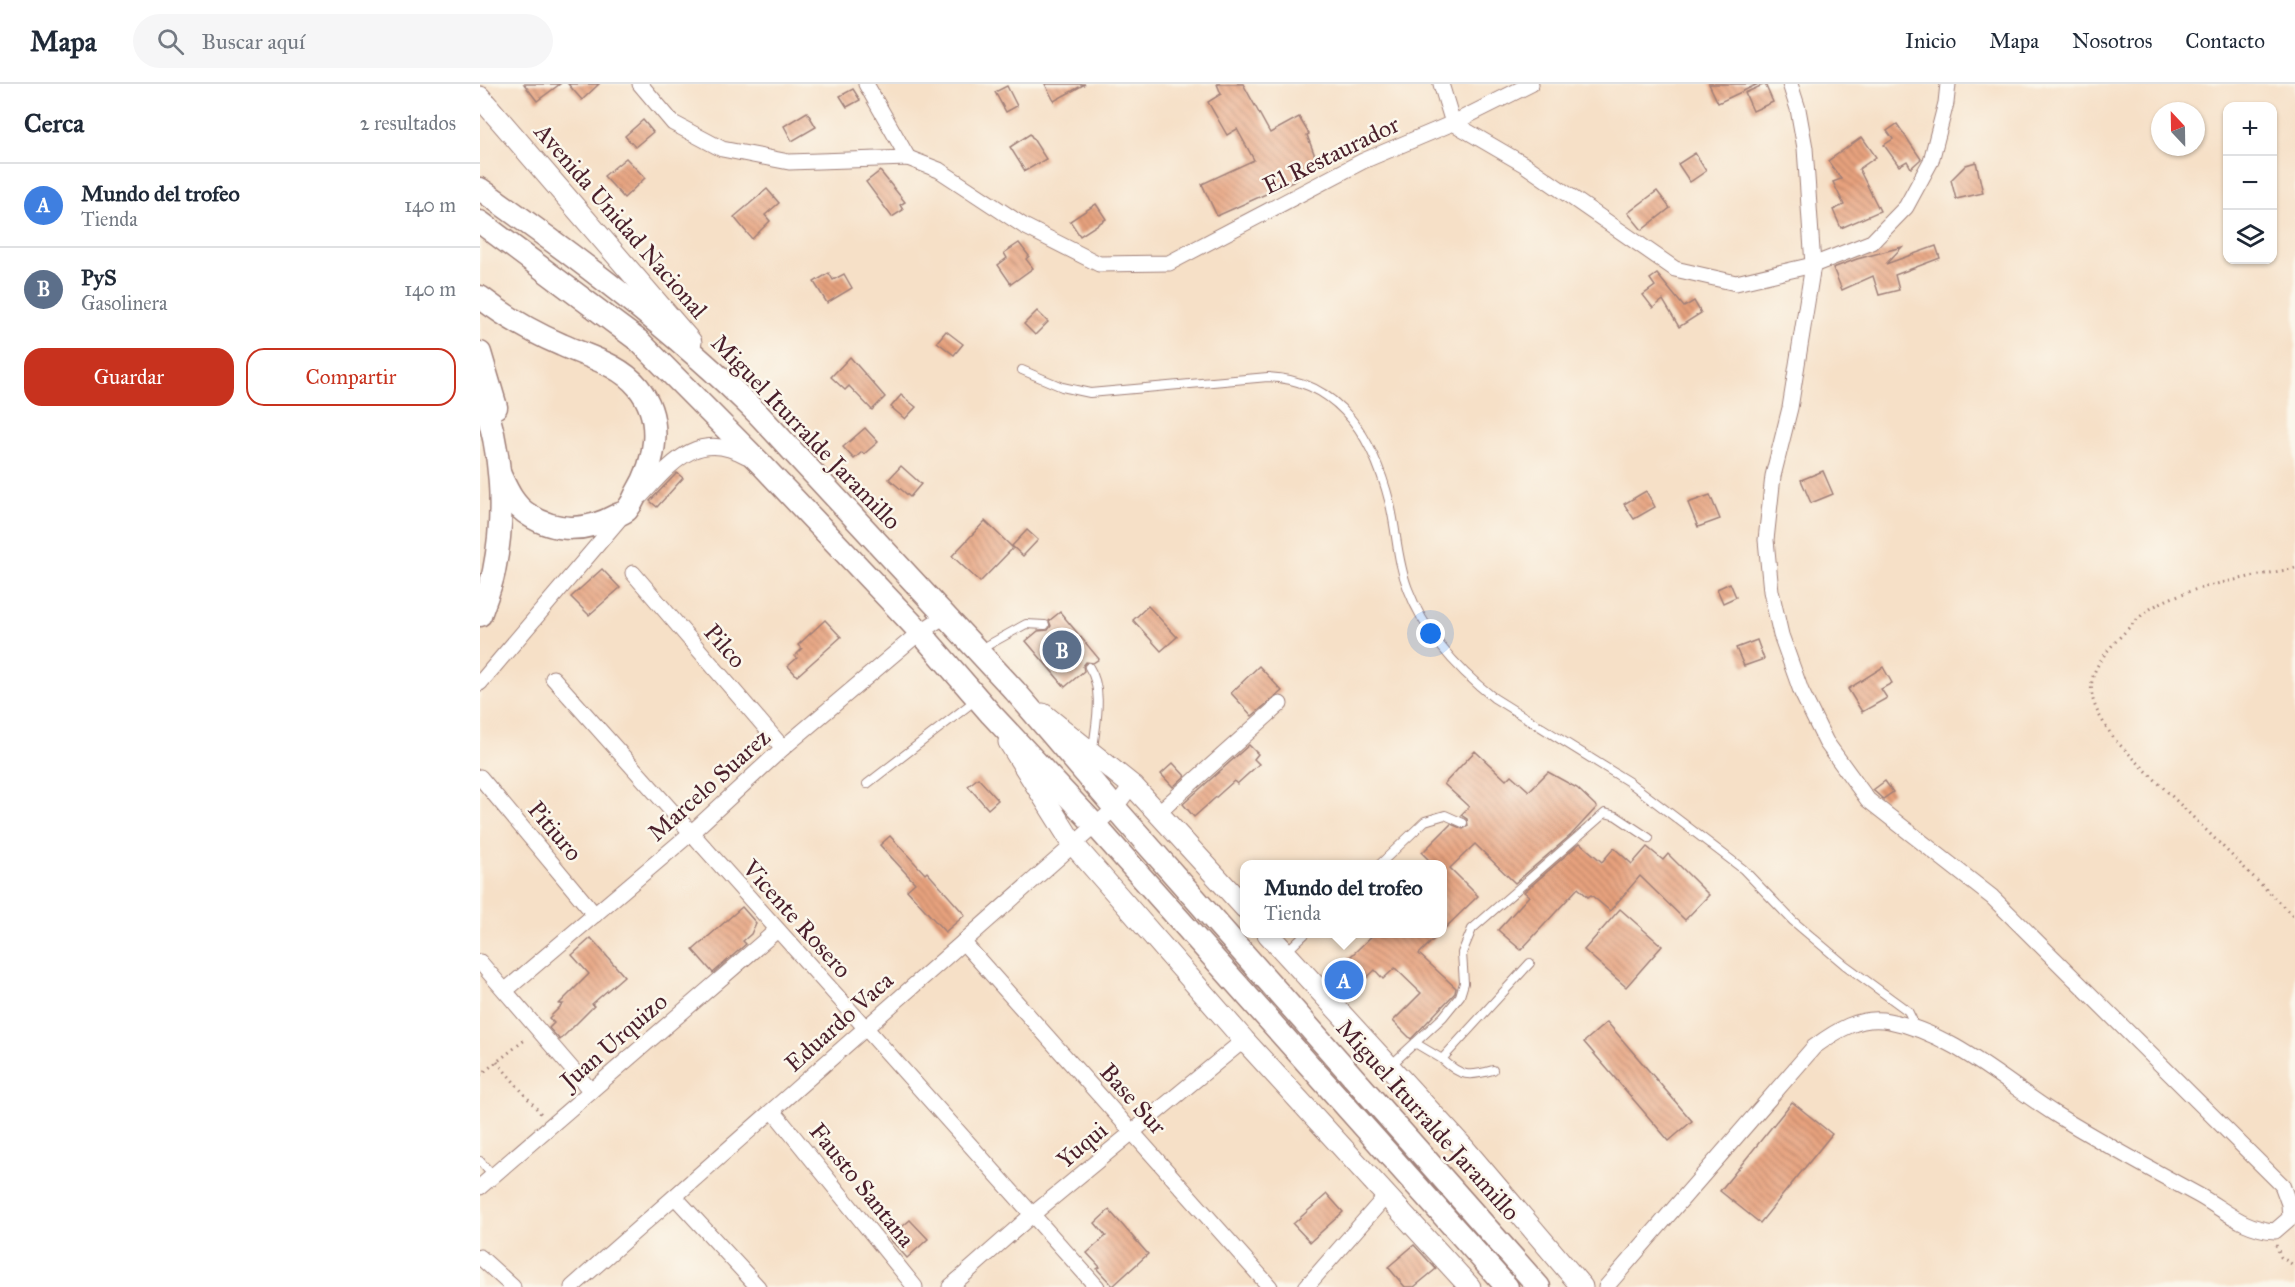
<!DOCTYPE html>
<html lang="es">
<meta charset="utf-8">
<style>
:root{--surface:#fff;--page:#f6f6f7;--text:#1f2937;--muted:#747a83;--line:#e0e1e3;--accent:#c8321e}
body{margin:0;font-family:"IM FELL Great Primer",serif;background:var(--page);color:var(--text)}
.controls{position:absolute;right:18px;top:18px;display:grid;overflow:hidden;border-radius:12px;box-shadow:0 2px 4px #0004}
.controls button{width:54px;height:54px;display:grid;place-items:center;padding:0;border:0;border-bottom:2px solid var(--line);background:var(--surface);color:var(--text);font:30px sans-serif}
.compass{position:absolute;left:1671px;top:18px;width:54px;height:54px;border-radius:50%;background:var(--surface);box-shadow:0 2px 4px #0004;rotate:338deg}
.you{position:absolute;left:951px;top:550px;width:21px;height:21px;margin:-15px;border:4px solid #fff;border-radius:50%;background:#1a73e8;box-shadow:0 0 0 9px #1a73e833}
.badge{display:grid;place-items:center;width:39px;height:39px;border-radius:50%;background:var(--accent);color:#fff;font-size:20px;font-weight:700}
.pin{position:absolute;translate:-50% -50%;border:3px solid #fff;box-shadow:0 2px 6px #0006}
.popup{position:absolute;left:760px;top:776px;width:207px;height:78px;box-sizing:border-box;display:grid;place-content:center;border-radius:12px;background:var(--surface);filter:drop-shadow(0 2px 4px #0005);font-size:20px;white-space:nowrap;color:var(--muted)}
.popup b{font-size:22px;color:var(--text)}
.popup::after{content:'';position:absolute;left:50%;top:100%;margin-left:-12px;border:12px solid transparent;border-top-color:var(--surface)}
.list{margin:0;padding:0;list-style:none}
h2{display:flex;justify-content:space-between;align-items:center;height:78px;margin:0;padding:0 24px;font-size:26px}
h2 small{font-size:20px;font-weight:400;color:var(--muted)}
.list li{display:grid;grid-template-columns:39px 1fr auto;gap:18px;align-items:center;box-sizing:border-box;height:84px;padding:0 24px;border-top:2px solid var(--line)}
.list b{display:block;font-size:22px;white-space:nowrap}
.list p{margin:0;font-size:20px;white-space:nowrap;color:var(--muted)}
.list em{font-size:20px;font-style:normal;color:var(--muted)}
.actions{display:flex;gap:12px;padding:18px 24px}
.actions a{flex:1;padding:14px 0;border:2px solid var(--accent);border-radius:18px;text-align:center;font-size:21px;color:var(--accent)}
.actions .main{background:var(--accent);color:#fff}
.icon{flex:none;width:33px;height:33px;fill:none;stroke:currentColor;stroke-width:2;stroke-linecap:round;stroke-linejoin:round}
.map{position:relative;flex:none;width:1815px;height:1203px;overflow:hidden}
header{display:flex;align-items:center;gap:36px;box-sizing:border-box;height:84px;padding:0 30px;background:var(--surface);border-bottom:2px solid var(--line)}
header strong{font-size:28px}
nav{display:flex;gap:33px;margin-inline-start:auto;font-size:21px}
.search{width:420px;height:54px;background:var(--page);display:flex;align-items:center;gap:15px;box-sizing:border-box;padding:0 21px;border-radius:33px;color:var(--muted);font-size:22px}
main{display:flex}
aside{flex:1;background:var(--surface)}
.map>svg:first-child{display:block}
</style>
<header>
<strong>Mapa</strong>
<div class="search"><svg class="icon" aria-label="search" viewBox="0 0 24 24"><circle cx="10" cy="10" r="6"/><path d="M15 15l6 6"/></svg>Buscar aquí</div>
<nav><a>Inicio</a><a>Mapa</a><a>Nosotros</a><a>Contacto</a></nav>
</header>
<main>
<aside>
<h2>Cerca<small>2 resultados</small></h2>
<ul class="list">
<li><span class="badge" style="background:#3f7fe0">A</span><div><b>Mundo del trofeo</b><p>Tienda</p></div><em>140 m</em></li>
<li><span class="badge" style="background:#5c6f8a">B</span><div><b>PyS</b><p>Gasolinera</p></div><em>140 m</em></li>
</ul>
<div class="actions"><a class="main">Guardar</a><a>Compartir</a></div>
</aside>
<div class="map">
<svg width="1815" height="1203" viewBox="0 0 1815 1203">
<defs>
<pattern id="building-back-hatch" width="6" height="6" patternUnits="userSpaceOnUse" patternTransform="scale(1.5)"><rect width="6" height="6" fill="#e7a27e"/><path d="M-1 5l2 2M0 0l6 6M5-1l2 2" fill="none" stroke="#bd8367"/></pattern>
</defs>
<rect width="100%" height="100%" fill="#fbf7ec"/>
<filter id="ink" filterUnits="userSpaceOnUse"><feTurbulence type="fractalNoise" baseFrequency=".0167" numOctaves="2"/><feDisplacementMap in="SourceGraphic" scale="12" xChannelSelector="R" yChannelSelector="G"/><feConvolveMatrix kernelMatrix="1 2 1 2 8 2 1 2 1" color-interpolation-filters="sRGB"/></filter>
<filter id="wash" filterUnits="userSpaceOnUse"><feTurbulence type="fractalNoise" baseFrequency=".008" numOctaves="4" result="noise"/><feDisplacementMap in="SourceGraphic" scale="24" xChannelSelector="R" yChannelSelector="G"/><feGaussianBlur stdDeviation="1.35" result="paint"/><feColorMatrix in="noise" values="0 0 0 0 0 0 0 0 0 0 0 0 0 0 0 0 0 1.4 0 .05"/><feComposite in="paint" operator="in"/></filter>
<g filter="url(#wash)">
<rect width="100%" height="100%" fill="#f6e0c7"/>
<g id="blocks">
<g fill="url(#building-back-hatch)">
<path d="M44 0H80L57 17Z"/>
<path d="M88 0H119L102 16Z"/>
<path d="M565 0H605L574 17Z"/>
<path d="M737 0H763L790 49 819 33 829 50 827 51 838 80 815 97 737 132 722 100 774 76 757 45 747 51 728 18 741 10Z"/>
<path d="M1229 0H1278L1238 19Z"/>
<path d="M1285 0 1293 18 1273 27 1265 9Z"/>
<path d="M527 2 537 22 526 28 515 8Z"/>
<path d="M373 5 380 16 367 23 360 12Z"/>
<path d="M327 28 336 43 312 57 304 42Z"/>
<path d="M163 36 173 48 155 63 145 52Z"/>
<path d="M1417 40 1441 75 1431 84 1427 77 1419 82 1404 61 1413 55 1407 47Z"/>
<path d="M550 50 566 75 545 87 530 63Z"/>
<path d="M1382 53 1396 73 1379 85 1400 127 1361 144 1353 126 1364 121 1353 98 1361 95 1348 77Z"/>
<path d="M1215 69 1226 87 1210 98 1198 80Z"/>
<path d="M146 74 165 94 144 114 124 92Z"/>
<path d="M1496 78 1503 109 1476 115 1471 96 1486 81Z"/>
<path d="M400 87 425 118 420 121 423 126 412 133 386 98Z"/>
<path d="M287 105 299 119 285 131 290 137 272 155 254 133Z"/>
<path d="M1177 107 1190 124 1162 146 1148 129Z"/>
<path d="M616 120 626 135 600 152 590 137Z"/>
<path d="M539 159 549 172 546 175 553 184 531 200 518 181 527 174 524 169Z"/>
<path d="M1456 162 1460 174 1415 191 1419 206 1399 211 1393 192 1362 206 1353 184 1377 175 1422 163 1406 180Z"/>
<path d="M349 189 353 196 364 190 372 204 347 219 334 198Z"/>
<path d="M1177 190 1204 223 1214 217 1221 229 1199 243 1183 216 1173 224 1163 211 1175 202 1170 195Z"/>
<path d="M557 227 568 238 555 251 544 240Z"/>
<path d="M466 247 483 260 474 271 457 258Z"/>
<path d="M370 273 405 313 392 326 369 302 365 306 351 293Z"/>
<path d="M421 311 436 323 425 335 411 323Z"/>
<path d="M385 344 398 358 384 370 382 368 374 375 363 363Z"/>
<path d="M421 382 441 400 430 413 409 395Z"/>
<path d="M1343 387 1353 410 1331 419 1321 396Z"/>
<path d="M197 389 203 394 177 423 170 417Z"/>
<path d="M1166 407 1175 423 1154 435 1144 420Z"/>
<path d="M1230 411 1240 435 1218 443 1208 419Z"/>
<path d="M505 437 533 464 500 498 472 472Z"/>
<path d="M547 446 558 456 543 472 532 462Z"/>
<path d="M122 485 140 504 109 531 91 513Z"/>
<path d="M1250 499 1256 513 1243 519 1237 505Z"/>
<path d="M668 522 697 553 681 567 653 536Z"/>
<path d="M580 528 619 575 613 579 606 578 603 582 604 587 585 603 546 557 558 547 568 546 571 542 569 537Z"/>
<path d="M345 536 361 553 317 592 308 582 317 574 315 572 322 565 318 561Z"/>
<path d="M1277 556 1284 575 1264 582 1256 564Z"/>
<path d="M779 582 802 607 772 632 751 609Z"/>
<path d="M1403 583 1412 599 1401 605 1407 614 1382 628 1368 605Z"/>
<path d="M769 661 778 670 774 675 779 680 757 700 754 697 714 733 703 720Z"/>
<path d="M995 667 1026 696 1031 691 1049 707 1068 688 1097 704 1117 723 1091 751 1035 799 995 760 970 784 998 812 963 846V780H953L942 769 971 740 983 745 988 742 987 735 981 731 989 723 964 700Z"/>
<path d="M693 679 705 692 693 703 681 690Z"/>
<path d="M498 694 518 716 508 725 488 702Z"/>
<path d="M1405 697 1413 708 1403 715 1393 706Z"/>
<path d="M410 752 445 790 447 788 485 831 465 848 427 806 435 799 400 761Z"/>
<path d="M1100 759 1122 778 1134 764 1152 780 1167 763 1183 776 1188 770 1229 811 1205 836 1160 792 1130 827 1111 811 1108 813 1098 804 1041 866 1018 846 1049 812 1044 808Z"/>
<path d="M262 823 276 839 271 850 263 857 266 860 233 889 213 866Z"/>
<path d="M1140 825 1182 862 1146 903 1104 866Z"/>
<path d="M895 849H960L939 870 976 904 975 909 931 955 913 937 941 909 915 884 903 895 895 886 864 915 847 895Z"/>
<path d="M111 854 144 892 112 920 114 922 80 956 69 944 74 939 69 934 83 920H79L109 890 92 871Z"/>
<path d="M1127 938 1212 1037 1189 1057 1104 958Z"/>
<path d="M1312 1018 1352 1050 1280 1139 1240 1107Z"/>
<path d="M847 1110 863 1128 830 1158 813 1140Z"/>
<path d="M629 1126 668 1170 633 1202 617 1185 620 1183 607 1169 626 1152 615 1139Z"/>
<path d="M430 1136 448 1155 427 1174 409 1154Z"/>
<path d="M934 1161 956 1185 934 1203H925L908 1183Z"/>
</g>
</g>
</g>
<g filter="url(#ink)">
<use href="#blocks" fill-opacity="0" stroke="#a08079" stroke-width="1.5"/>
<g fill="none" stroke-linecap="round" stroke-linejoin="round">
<g stroke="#a08079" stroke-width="10">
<g id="service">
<path d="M542 286 582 303 610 309 788 293C860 296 894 356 910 420 917 449 917 477 928 505 945 550 977 585 1014 614L1149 698 1263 785 1313 837 1365 881 1428 927 1432 935 1430 943"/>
<path d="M501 565 546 540 565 541"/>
<path d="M609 583C624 606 616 639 613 665"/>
<path d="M387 700 497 615"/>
<path d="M900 780 945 737 965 731 983 739"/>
<path d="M807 867 825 850"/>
<path d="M935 959 962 975 1050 879"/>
<path d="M962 975C981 993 989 993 1013 986"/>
<path d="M911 981 963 933 980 912 984 899 982 869 992 845 1125 729 1136 732 1169 754"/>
<path d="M0 1077 13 1092"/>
</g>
</g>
<g stroke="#a08079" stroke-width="17">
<g id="minor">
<path d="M160 0 193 39 242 65 309 78 428 74 459 86 544 142 619 180 689 179 883 77 973 39 1051 0"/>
<path d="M386 0 428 74"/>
<path d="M961 0 973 39"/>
<path d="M973 39 1045 81 1195 185 1256 199 1333 181 1392 158 1426 123 1451 77 1466 19 1468 0"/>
<path d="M161 412C192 379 218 345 266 372"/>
<path d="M153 489 303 664"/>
<path d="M73 594 617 1203"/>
<path d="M0 599 142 432"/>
<path d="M0 693 115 831"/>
<path d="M678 729 800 620"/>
<path d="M483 858 790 1203"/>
<path d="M0 878 111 1007"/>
<path d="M26 906 211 749 303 664 440 548 465 532"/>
<path d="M293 1027 435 1203"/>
<path d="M0 1103 297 846"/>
<path d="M195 1113 278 1203"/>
<path d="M0 1173 33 1203"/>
<path d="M92 1203 635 724 652 701"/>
<path d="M470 1203 553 1130 764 956"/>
<path d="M826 1203 905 1113"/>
<path d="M1126 1203 1334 963C1356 947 1380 931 1409 937 1472 949 1523 997 1575 1030 1622 1059 1670 1085 1718 1111 1745 1126 1763 1145 1795 1147L1810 1134 1809 1120 1802 1101 1512 813 1388 716 1346 658 1321 607 1301 551 1291 507 1286 456 1293 392 1310 324 1333 181 1325 64 1318 25 1310 0"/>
</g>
</g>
<g stroke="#a08079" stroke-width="23">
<g id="secondary">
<path d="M0 13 211 258"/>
<path d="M563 630 654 703 765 824"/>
<path d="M529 658 593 760 764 956 990 1203"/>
<path d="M788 850 983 1063 1102 1203"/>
</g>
</g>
<g stroke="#a08079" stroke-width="25">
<g id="primary">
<path d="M0 105C98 174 194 246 279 331L535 607 635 724 1059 1203"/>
<path d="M0 138 159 257 282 381 440 548 511 630 615 741 1027 1203"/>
<path d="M0 213C26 233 52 248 82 261 108 273 139 280 158 303 184 335 176 377 156 410 154 415 151 421 147 426 144 429 139 430 135 432 108 447 76 449 49 431 34 422 27 406 20 391"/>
<path d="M0 269 16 323"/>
<path d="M0 306C22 364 26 427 14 487 11 502 5 517 0 531"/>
</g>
</g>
<g stroke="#a08079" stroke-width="3" stroke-dasharray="1.5 4.5" stroke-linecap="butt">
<path d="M1815 484C1774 493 1704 502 1670 525 1658 533 1650 543 1640 553 1601 593 1604 613 1636 657L1815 834"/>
<path d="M17 978 62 1031"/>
<path d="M0 991 46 955"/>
<path d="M1796 1161 1801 1173 1815 1182"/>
</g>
<use href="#service" stroke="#fff" stroke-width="8"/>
<use href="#minor" stroke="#fff" stroke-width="15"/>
<use href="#secondary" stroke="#fff" stroke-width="21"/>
<use href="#primary" stroke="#fff" stroke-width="22"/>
</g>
</g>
<g text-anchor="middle" stroke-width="5" stroke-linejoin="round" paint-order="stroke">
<g font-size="24" fill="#4a1f2b" stroke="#fbf7ec">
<text transform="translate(851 71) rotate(-26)" y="8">El Restaurador</text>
<text transform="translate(141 137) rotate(49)" y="8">Avenida Unidad Nacional</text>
<text transform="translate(326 348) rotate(46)" y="8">Miguel Iturralde Jaramillo</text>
<text transform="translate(245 562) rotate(49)" y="8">Pilco</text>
<text transform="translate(229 701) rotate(-42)" y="8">Marcelo Suarez</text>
<text transform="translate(75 747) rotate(50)" y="8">Pitiuro</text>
<text transform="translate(317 835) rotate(48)" y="8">Vicente Rosero</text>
<text transform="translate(359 938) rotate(-42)" y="8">Eduardo Vaca</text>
<text transform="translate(134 957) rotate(-41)" y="8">Juan Urquizo</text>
<text transform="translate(653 1015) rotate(48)" y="8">Base Sur</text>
<text transform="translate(948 1036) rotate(48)" y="8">Miguel Iturralde Jaramillo</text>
<text transform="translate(602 1061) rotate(-40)" y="8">Yuqui</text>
<text transform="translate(382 1101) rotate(51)" y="8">Fausto Santana</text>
</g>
</g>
</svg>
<div class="controls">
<button>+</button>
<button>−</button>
<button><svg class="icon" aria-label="layers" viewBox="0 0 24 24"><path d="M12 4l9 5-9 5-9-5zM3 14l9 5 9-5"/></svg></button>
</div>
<svg class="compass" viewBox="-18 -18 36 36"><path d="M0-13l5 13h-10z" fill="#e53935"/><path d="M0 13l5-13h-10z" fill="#747a83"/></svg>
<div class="you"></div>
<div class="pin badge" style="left:864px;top:896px;background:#3f7fe0">A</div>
<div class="popup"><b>Mundo del trofeo</b>Tienda</div>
<div class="pin badge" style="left:582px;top:566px;background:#5c6f8a">B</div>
</div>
</main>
